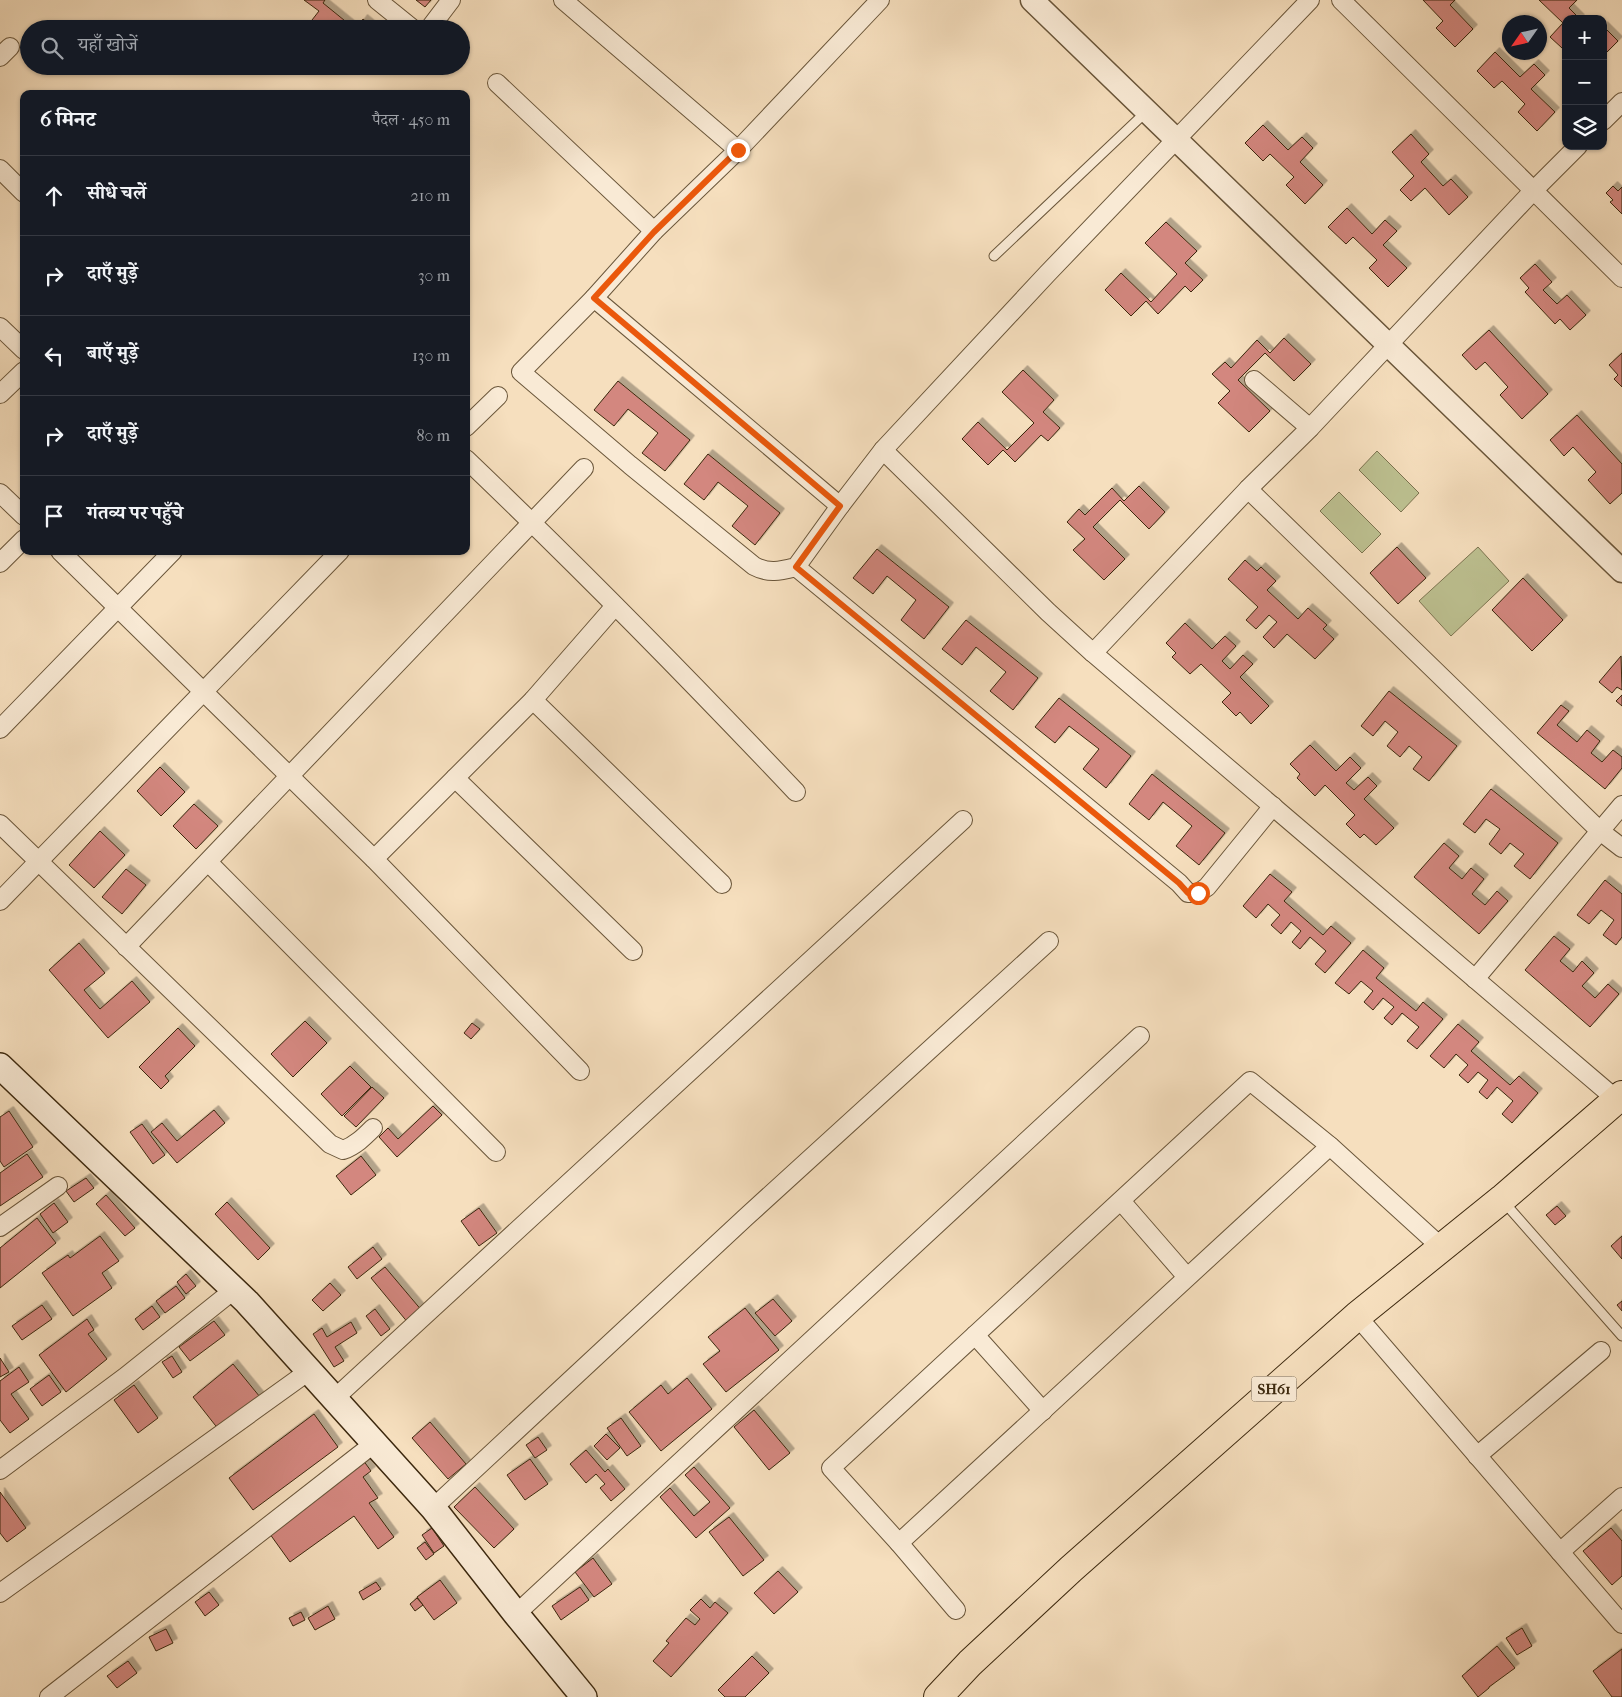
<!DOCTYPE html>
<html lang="hi">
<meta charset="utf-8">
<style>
:root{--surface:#171b24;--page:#20242c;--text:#f1f3f6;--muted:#9ea1a6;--line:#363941}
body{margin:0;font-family:"IM FELL French Canon","Noto Serif Devanagari",serif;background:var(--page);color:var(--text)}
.controls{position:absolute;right:15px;top:15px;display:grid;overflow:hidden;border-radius:10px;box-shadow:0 1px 4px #0004}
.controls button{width:45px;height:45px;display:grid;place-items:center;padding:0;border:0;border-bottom:1px solid var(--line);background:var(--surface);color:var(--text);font:25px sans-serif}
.compass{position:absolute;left:1502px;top:15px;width:45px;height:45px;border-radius:50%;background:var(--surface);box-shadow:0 1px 4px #0004;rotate:236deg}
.stop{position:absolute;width:15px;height:15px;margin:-11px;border:4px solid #ea580c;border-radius:50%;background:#fff}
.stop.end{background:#ea580c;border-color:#fff;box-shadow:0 1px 5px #0008}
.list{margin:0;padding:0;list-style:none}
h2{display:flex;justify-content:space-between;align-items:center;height:65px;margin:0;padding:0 20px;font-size:21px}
h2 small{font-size:16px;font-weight:400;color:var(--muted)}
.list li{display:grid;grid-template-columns:32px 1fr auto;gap:15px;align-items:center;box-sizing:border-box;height:80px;padding:0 20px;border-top:1px solid var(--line)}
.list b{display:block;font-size:19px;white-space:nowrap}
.list em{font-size:16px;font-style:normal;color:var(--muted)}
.icon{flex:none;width:28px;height:28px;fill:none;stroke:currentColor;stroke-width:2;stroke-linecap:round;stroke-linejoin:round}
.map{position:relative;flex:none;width:1622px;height:1697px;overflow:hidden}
.search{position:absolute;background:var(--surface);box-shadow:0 1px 4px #0004;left:20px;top:20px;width:450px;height:55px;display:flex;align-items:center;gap:12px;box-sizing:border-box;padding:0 18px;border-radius:28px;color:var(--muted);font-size:19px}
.panel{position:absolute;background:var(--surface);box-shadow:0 1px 4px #0004;left:20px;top:90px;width:450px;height:465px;border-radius:10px}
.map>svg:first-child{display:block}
</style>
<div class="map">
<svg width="1622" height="1697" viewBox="0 0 1622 1697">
<defs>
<filter id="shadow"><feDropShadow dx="4.5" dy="-4.5" stdDeviation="0" flood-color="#0004"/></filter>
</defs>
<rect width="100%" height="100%" fill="#f6dfbe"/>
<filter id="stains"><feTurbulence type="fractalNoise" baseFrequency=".004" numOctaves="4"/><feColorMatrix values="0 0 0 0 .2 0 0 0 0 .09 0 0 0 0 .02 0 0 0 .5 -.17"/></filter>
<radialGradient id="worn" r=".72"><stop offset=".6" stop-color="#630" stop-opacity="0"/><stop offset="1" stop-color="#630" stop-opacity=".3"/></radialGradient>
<g fill="#bdc191" stroke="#7c7450">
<path d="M1377 451 1419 493 1401 512 1359 470Z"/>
<path d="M1339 492 1381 534 1362 553 1320 511Z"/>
<path d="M1478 547 1509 581 1451 636 1419 601Z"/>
</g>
<g fill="#d3877f" stroke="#3c280e" filter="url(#shadow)">
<path d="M304 0H325L323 3 355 29H324L312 20 319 11Z"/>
<path d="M416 0H431L425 7Z"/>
<path d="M1423 0H1455L1450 5 1473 29 1455 47 1436 28 1443 21Z"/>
<path d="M1539 0H1577L1569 8 1580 19H1566V44L1562 48 1550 37 1563 23Z"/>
<path d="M363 19 375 29H356Z"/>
<path d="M1603 26 1618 41 1603 56Z"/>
<path d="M1495 52 1520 77 1534 64 1545 75 1531 89 1555 112 1537 131 1518 112 1525 104 1502 81 1494 88 1477 71Z"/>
<path d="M1263 125 1288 150 1302 137 1313 148 1300 162 1323 185 1305 204 1286 185 1294 177 1270 154 1263 161 1245 143Z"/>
<path d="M1411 134 1429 154 1421 162 1443 186 1451 179 1468 197 1449 215 1425 188 1411 201 1400 190 1414 176 1392 152Z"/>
<path d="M1613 186 1618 191 1622 187V214L1610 202 1613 200 1606 193Z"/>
<path d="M1347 208 1372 234 1385 220 1397 231 1383 245 1407 268 1388 287 1369 268 1377 260 1353 237 1346 244 1328 227Z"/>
<path d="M1166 222 1197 251 1185 263 1203 280 1191 292 1185 286 1158 314 1146 301 1131 316 1105 290 1121 273 1151 302 1177 274 1145 243Z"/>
<path d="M1535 264 1552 282 1543 290 1557 304 1567 295 1586 315 1570 330 1560 319 1555 324 1525 292 1529 288 1520 278Z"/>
<path d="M1489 330 1548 394 1522 419 1500 395 1508 387 1485 362 1476 370 1462 355Z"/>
<path d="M1284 338 1311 364 1294 381 1265 353 1238 380 1270 411 1249 432 1218 403 1230 391 1212 374 1225 362 1231 368 1257 340 1270 353Z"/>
<path d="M1622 353V387L1614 379 1618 375 1609 365Z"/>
<path d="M1023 370 1054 400 1043 412 1060 428 1048 441 1041 435 1015 462 1003 450 988 465 962 439 978 422 1007 450 1034 423 1002 392Z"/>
<path d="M618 381 690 440 665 471 642 453 658 433 628 409 614 426 594 410Z"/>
<path d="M1577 415 1622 464V493L1610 504 1588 480 1596 472 1573 447 1564 456 1550 440Z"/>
<path d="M708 454 780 513 755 545 732 526 748 506 718 482 704 500 684 484Z"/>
<path d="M1139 486 1165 512 1149 529 1120 500 1093 527 1125 559 1104 580 1073 550 1085 539 1067 522 1079 509 1085 515 1112 488 1124 501Z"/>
<path d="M1397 547 1426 578 1398 604 1370 573Z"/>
<path d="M877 549 949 607 924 639 901 620 916 600 887 576 873 594 853 578Z"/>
<path d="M1245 560 1257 571 1261 567 1276 581 1267 590 1298 619 1308 608 1327 625 1323 629 1334 639 1315 659 1287 634 1274 648 1263 637 1277 622 1269 615 1256 629 1246 620 1258 607 1228 579Z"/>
<path d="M1523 578 1563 620 1532 651 1492 610Z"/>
<path d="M966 620 1038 678 1013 710 990 691 1006 672 976 647 962 665 942 649Z"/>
<path d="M1185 623 1212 649 1225 636 1236 646 1222 661 1230 669 1243 655 1253 664 1240 677 1269 706 1251 724 1240 712 1236 716 1222 702 1231 693 1201 664 1190 674 1172 657 1176 653 1166 643Z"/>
<path d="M1621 656 1622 690 1617 687 1612 693 1599 682Z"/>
<path d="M1389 691 1457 746 1429 781 1413 769 1422 757 1409 746 1400 757 1387 746 1398 732 1385 721 1373 736 1361 726Z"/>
<path d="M1622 695V706L1616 701Z"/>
<path d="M1059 698 1131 756 1106 788 1083 769 1099 749 1069 726 1055 743 1035 727Z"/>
<path d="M1561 705 1569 711 1557 725 1577 742 1587 730 1600 741 1591 753 1602 762 1613 750 1622 757V768L1605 789 1537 733Z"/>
<path d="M1310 745 1336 771 1350 757 1361 768 1346 783 1354 790 1368 777 1377 786 1364 799 1394 828 1376 845 1364 834 1360 838 1346 824 1355 815 1325 785 1315 796 1297 778 1300 774 1290 764Z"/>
<path d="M160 767 185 792 161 816 137 791Z"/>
<path d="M1152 774 1225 833 1199 865 1176 846 1192 826 1163 802 1149 820 1129 804Z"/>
<path d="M1491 789 1558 843 1530 879 1514 866 1524 854 1510 843 1501 854 1489 844 1500 829 1486 819 1475 833 1463 824Z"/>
<path d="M194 804 218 826 196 849 173 826Z"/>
<path d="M100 831 125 855 94 888 69 865Z"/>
<path d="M1444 843 1459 856 1449 868 1462 879 1471 868 1484 879 1472 894 1485 905 1497 891 1508 901 1479 934 1414 877Z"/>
<path d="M126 869 146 885 122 914 102 897Z"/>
<path d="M1270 874 1292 892 1284 901 1323 935 1331 926 1351 943 1325 973 1315 964 1326 951 1310 937 1300 949 1292 942 1301 931 1291 922 1281 934 1271 925 1280 915 1268 904 1256 918 1243 906Z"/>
<path d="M1605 880 1622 894V937L1616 945 1603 935 1614 920 1601 910 1589 924 1577 915Z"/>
<path d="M1554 936 1570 949 1560 961 1573 972 1582 961 1594 973 1582 986 1595 998 1608 984 1619 994 1590 1027 1525 970Z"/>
<path d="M79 943 105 973 84 990 100 1009 132 981 150 1002 108 1038 49 970Z"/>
<path d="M1363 950 1384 968 1376 978 1416 1011 1423 1002 1443 1019 1417 1049 1407 1041 1419 1027 1402 1013 1392 1025 1384 1018 1394 1007 1383 998 1373 1010 1364 1002 1373 991 1361 981 1349 994 1335 983Z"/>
<path d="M305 1021 327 1043 293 1077 271 1054Z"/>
<path d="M472 1023 480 1029 471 1039 464 1033Z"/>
<path d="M1458 1024 1479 1042 1471 1051 1510 1085 1519 1076 1538 1093 1512 1123 1502 1114 1513 1101 1497 1087 1487 1099 1479 1092 1488 1080 1478 1072 1468 1083 1459 1075 1468 1065 1456 1054 1444 1068 1430 1056Z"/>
<path d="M178 1028 195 1046 165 1076 169 1081 161 1089 139 1067Z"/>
<path d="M350 1066 371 1087 342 1116 321 1094Z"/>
<path d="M372 1087 384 1098 356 1127 344 1116Z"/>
<path d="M433 1106 442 1115 397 1157 379 1137 388 1128 398 1139Z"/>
<path d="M214 1110 225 1123 177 1163 151 1132 162 1123 177 1141Z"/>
<path d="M9 1111 33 1147 4 1167 0 1161V1117Z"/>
<path d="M142 1124 165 1155 153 1164 130 1132Z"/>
<path d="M27 1154 43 1177 0 1206V1173Z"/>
<path d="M361 1156 376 1175 351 1195 336 1176Z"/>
<path d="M86 1178 94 1188 74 1202 66 1191Z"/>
<path d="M106 1195 135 1228 125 1236 96 1204Z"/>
<path d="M227 1202 270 1248 258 1260 215 1214Z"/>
<path d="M54 1203 68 1222 53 1233 40 1214Z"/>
<path d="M1557 1206 1566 1216 1555 1225 1546 1215Z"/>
<path d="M479 1208 497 1233 479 1246 461 1221Z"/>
<path d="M37 1218 56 1243 0 1288V1248Z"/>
<path d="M100 1236 119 1261 102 1273 112 1288 73 1316 42 1273 68 1255 70 1258Z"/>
<path d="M1622 1236V1259L1611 1246Z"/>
<path d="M373 1247 382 1259 357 1279 348 1267Z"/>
<path d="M385 1267 423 1312 409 1324 371 1278Z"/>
<path d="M186 1274 196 1286 186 1294 177 1282Z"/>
<path d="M330 1283 341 1295 323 1311 312 1300Z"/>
<path d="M176 1286 185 1298 165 1313 156 1301Z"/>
<path d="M773 1299 792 1321 775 1336 755 1313Z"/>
<path d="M1622 1301V1311L1617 1305Z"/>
<path d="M42 1305 52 1319 22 1340 12 1326Z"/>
<path d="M152 1306 160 1317 143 1330 135 1319Z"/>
<path d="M745 1308 779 1350 726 1392 703 1364 720 1351 708 1337Z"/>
<path d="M375 1309 390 1329 381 1336 366 1316Z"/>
<path d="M87 1319 94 1330 88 1334 107 1359 66 1392 39 1355Z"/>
<path d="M214 1321 225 1335 190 1361 179 1347Z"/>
<path d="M351 1322 357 1333 335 1347 344 1361 334 1367 313 1334 322 1328 327 1337Z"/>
<path d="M172 1356 182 1372 173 1378 162 1362Z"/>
<path d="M0 1358 9 1372 0 1377Z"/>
<path d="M233 1364 260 1397 219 1430 193 1397Z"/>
<path d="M19 1367 29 1382 11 1394 29 1419 10 1433 0 1420V1381Z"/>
<path d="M49 1375 61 1392 42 1406 30 1389Z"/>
<path d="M687 1378 712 1409 661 1451 629 1412 661 1385 668 1394Z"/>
<path d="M134 1385 158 1418 138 1433 114 1400Z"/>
<path d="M754 1410 790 1453 769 1470 734 1427Z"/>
<path d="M314 1414 338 1447 253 1510 229 1478Z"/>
<path d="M621 1418 641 1446 627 1456 607 1428Z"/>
<path d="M430 1422 466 1464 448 1479 412 1438Z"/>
<path d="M606 1434 620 1448 607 1460 594 1446Z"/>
<path d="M538 1437 547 1450 535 1458 526 1445Z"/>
<path d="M586 1450 605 1472 608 1469 625 1489 611 1501 600 1488 605 1484 596 1474 586 1483 570 1464Z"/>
<path d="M530 1459 548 1484 525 1500 507 1475Z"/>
<path d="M363 1460 371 1471 363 1477 378 1498 369 1503 394 1537 378 1549 354 1516 290 1562 267 1530Z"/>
<path d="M694 1467 730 1508 696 1538 660 1497 670 1488 694 1516 710 1502 685 1475Z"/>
<path d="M475 1487 514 1529 494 1548 454 1507Z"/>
<path d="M0 1492 26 1528 7 1542 0 1533Z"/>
<path d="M729 1517 764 1560 743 1576 709 1532Z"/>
<path d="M432 1528 444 1546 434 1553 422 1535Z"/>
<path d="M1611 1528 1622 1541V1576L1612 1585 1583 1551Z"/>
<path d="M425 1542 434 1554 426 1560 417 1548Z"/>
<path d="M593 1558 612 1584 594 1597 575 1572Z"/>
<path d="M778 1571 798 1592 774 1614 754 1593Z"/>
<path d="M440 1580 457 1603 434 1620 417 1597Z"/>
<path d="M376 1582 381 1589 363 1600 359 1592Z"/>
<path d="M580 1587 589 1600 561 1620 552 1606Z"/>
<path d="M209 1592 219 1605 205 1616 195 1602Z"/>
<path d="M417 1598 423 1605 415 1611 410 1604Z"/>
<path d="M701 1599 710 1608 715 1602 728 1613 671 1677 653 1661 669 1643 666 1641 686 1618 695 1625 700 1619 690 1610Z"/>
<path d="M328 1606 335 1619 315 1630 308 1618Z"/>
<path d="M301 1612 305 1620 293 1626 289 1618Z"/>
<path d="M1522 1628 1532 1646 1517 1655 1506 1638Z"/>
<path d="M166 1629 173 1643 156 1651 149 1637Z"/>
<path d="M1497 1646 1515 1668 1489 1687V1688L1478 1697 1462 1676Z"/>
<path d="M1622 1649V1697H1612L1593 1671Z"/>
<path d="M752 1656 769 1673 745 1697H725L718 1690Z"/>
<path d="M128 1661 137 1673 117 1688 107 1676Z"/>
</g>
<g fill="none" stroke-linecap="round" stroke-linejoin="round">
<g stroke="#6a563a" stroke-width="11">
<g id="service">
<path d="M994 256 1146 112"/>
<path d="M1503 1201 1622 1336"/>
</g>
</g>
<g stroke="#6a563a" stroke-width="20">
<g id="minor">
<path d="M377 0 413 29"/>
<path d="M563 0 738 150"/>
<path d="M1341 0 1622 278"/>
<path d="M429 29 451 0"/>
<path d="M0 57 10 47"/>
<path d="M497 83 654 231"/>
<path d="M1603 121 1622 102"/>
<path d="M0 169 24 193"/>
<path d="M594 298 654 231 738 150 880 0"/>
<path d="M0 327 24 350"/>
<path d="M1254 380 1310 428"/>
<path d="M0 394 24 371"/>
<path d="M466 427 498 396"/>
<path d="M883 450 1048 612 1093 653 1617 1100"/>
<path d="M466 459C579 567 689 679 796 792"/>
<path d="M1248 489 1600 831 1622 848"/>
<path d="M0 493 24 516"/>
<path d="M840 506 883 450 1047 274 1310 0"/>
<path d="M60 551 374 859 580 1071"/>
<path d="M0 563 24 539"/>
<path d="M796 567C780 571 769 574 754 566L630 465 521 372 594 298 840 506 796 567 1179 883 1188 893H1198L1207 887 1273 806"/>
<path d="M1093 653 1248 489 1310 428 1533 191 1578 146"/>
<path d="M533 700 722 884"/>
<path d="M0 729 173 551"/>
<path d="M455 778 633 951"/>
<path d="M0 824 330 1144 343 1150C355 1146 364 1137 373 1128"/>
<path d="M374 859 533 700 615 606"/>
<path d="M208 862 496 1152"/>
<path d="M0 901 340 551"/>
<path d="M126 947 584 468"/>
<path d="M1475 979 1622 805"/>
<path d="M1121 1201 1187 1277"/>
<path d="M0 1227 58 1186"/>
<path d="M1357 1316 1622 1624"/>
<path d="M975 1335 1043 1411"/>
<path d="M335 1398 963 820"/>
<path d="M1477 1456 1601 1351"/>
<path d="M0 1470 125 1377 235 1289"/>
<path d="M433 1508 746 1217 1049 941"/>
<path d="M899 1543 1330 1146"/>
<path d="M1560 1552 1622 1497"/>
<path d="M0 1593 309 1371"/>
<path d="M956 1610 899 1543 831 1468 1250 1081 1330 1146 1441 1247"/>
<path d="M516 1614 1140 1036"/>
<path d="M49 1697 376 1442"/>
</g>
</g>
<g stroke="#6a563a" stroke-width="25">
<path id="tertiary" d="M1032 0 1622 571"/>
</g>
<g stroke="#3c280e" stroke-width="28">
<path id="secondary" d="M0 1066 247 1302 433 1508 516 1614 584 1697"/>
</g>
<g stroke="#3c280e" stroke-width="30">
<path id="primary" d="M938 1697 970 1663 1071 1569 1357 1316 1502 1199 1622 1095"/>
</g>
<use href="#service" stroke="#f9ead5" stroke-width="9"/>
<use href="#minor" stroke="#f9ead5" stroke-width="18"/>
<use href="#tertiary" stroke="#f9ead5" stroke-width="22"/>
<use href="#secondary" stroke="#f9ead5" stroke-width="25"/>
<use href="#primary" stroke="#f6dfbe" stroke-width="28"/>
</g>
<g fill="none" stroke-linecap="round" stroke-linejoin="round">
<path stroke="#ea580c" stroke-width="6" d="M738 150 654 232 594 298 840 506 796 567 1179 883 1188 893H1198"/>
</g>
<g text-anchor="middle" stroke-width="4" stroke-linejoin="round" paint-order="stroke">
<rect fill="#f9ead5" stroke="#75624a" stroke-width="1" x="1251.5" y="1376.5" width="45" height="25" rx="4"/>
<g font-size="15" font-weight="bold" fill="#3c280e">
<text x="1274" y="1394">SH61</text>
</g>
</g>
<rect width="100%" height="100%" filter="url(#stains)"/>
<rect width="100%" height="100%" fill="url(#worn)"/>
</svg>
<div class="controls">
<button>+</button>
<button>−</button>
<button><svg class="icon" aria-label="layers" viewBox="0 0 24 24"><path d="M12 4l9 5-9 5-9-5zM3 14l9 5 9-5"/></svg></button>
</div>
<svg class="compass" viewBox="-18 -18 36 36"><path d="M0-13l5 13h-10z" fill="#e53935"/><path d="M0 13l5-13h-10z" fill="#9ea1a6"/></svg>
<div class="stop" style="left:1198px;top:893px"></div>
<div class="stop end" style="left:738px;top:150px"></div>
<div class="search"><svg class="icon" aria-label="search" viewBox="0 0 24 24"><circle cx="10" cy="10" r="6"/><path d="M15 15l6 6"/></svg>यहाँ खोजें</div>
<section class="panel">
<h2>6 मिनट<small>पैदल · 450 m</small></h2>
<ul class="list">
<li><svg class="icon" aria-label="ahead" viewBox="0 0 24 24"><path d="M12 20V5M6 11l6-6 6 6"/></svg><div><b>सीधे चलें</b></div><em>210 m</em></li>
<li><svg class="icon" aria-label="right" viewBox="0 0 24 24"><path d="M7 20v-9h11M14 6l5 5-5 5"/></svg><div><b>दाएँ मुड़ें</b></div><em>30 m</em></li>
<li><svg class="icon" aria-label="left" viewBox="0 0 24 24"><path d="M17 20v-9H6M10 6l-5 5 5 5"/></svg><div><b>बाएँ मुड़ें</b></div><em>130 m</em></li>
<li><svg class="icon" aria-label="right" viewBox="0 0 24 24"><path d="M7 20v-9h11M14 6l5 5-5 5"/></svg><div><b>दाएँ मुड़ें</b></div><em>80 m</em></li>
<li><svg class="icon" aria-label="arrive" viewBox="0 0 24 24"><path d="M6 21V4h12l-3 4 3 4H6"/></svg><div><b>गंतव्य पर पहुँचे</b></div></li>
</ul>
</section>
</div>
